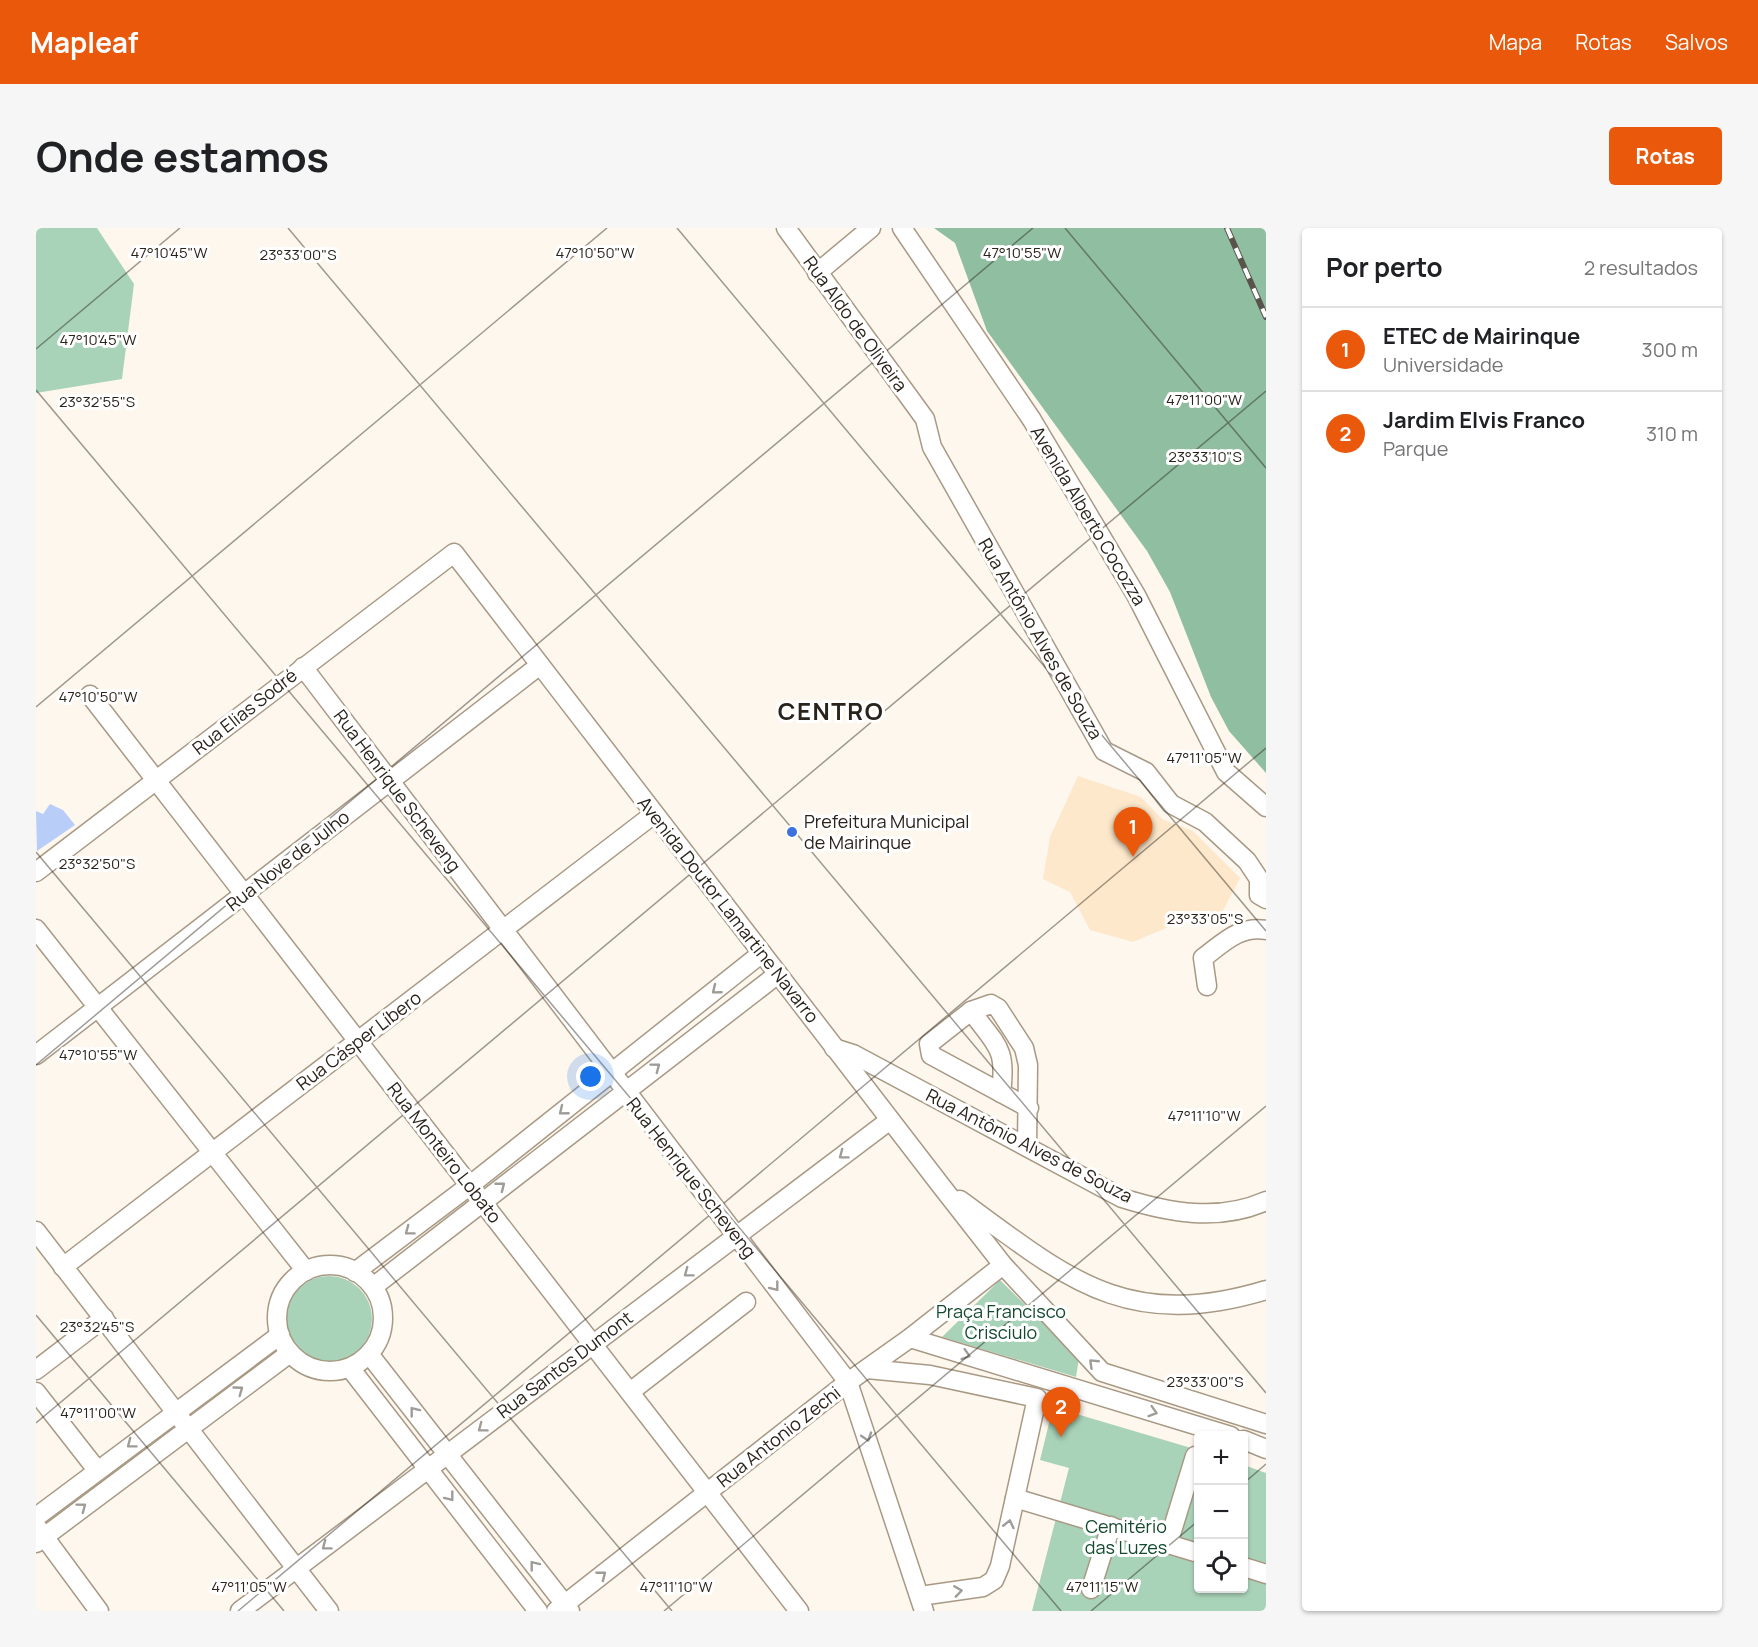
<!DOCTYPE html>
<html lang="pt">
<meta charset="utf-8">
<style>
:root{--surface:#fff;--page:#f6f6f6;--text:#202124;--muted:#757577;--line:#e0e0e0;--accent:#ea580c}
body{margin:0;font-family:Manrope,sans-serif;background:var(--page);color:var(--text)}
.controls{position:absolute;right:18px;bottom:18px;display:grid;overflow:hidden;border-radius:6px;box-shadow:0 2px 4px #0004}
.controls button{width:54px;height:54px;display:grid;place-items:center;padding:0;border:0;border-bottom:2px solid var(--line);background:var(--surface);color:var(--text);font:30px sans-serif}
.you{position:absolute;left:555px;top:849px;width:21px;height:21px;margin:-15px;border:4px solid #fff;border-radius:50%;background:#1a73e8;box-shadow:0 0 0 9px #1a73e833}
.badge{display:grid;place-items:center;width:39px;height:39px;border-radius:50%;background:var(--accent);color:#fff;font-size:20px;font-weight:700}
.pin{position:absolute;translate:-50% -50px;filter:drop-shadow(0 2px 3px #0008)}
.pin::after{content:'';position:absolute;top:32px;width:21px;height:18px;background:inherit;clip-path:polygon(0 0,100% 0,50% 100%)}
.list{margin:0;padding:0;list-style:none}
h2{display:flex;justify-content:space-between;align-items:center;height:78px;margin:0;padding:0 24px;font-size:26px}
h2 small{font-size:20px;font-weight:400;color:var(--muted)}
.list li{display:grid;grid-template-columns:39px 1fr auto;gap:18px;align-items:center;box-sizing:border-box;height:84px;padding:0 24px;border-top:2px solid var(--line)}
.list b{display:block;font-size:22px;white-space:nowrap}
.list p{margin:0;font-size:20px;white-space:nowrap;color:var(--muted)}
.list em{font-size:20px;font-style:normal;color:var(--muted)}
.icon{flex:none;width:33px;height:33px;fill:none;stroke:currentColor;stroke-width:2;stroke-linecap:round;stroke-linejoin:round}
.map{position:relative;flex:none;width:1230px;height:1383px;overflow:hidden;border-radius:6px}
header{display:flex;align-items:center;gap:36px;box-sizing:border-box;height:84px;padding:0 30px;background:var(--accent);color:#fff}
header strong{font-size:28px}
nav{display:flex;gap:33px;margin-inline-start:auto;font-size:21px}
.intro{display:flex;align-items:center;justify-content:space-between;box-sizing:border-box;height:144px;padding:0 36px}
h1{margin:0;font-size:42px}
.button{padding:15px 27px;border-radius:6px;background:var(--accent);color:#fff;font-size:21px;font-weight:700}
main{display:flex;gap:36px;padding:0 36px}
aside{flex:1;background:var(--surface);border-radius:6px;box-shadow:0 2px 4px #0004}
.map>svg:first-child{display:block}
</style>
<header>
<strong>Mapleaf</strong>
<nav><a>Mapa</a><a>Rotas</a><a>Salvos</a></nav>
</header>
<div class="intro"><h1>Onde estamos</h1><a class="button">Rotas</a></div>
<main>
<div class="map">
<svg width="1230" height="1383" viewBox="0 0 1230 1383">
<rect width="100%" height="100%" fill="#fef7ee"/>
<path fill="#fde8cb" d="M1042 548 1105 569 1126 591 1157 603 1204 650 1181 694 1158 682 1135 698 1097 714 1054 702 1034 664 1007 651 1014 609Z"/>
<g fill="#a9d3b8">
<path d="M0 0H61L98 56 86 151 0 165Z"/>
<circle cx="293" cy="1091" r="43"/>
<path d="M964 1052 1043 1130 1040 1149 906 1109Z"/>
<path d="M1017 1179 1162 1222V1360H1208V1237L1230 1245V1383H996L1033 1240 1004 1232Z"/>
</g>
<path fill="#90bea0" d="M898 0H1230V545L1193 503 1175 469 1134 364 1111 323 951 103 919 15Z"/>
<path fill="#b8cdf8" d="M14 576 27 582 39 597 1 623 0 583 7 586Z"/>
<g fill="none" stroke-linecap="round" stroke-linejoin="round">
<g stroke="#a89984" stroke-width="21">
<g id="minor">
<path d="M750 0 889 191 896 219 1068 523 1110 544 1135 576 1169 594 1211 633 1223 651V667L1230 671"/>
<path d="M866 0 996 192 1100 367 1190 544 1230 579"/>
<path d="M781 45 835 0"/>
<path d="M267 439 812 1154 888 1383"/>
<path d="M54 467 763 1383"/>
<path d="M0 644 418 325 906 959 967 1037 1066 1144 1230 1196"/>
<path d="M0 701 270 1043"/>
<path d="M1171 758 1167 730C1187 715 1204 697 1230 702"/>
<path d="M935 783C961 818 971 820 965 865"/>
<path d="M798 820 817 826 1086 970C1134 985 1182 994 1230 973"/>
<path d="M0 827 504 437"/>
<path d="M991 919 992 837 988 820 962 780 955 776 935 783 893 816 895 827 993 880"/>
<path d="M924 972C1032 1051 1090 1104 1230 1062"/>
<path d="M0 1003 293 1383"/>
<circle cx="294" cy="1090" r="53"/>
<path d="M27 1039 618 586"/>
<path d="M319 1044 433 958 726 725"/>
<path d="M337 1059 742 746"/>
<path d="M874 1110 1195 1208"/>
<path d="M333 1126 534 1383"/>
<path d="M314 1140 502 1383"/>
<path d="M831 1141 894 1147 1001 1170 964 1338 958 1352 947 1359 884 1368"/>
<path d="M0 1142 68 1090"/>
<path d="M0 1164 61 1242"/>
<path d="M594 1164 710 1074"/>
<path d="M1208 1212 1230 1221"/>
<path d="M979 1270 1162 1325"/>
<path d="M0 1289 244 1107"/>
<path d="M1 1299 63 1383"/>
<path d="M0 1315 254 1125"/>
<path d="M1132 1316 1159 1228"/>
<path d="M1208 1339 1230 1346"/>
<path d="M1055 1361 1075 1298"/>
<path d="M204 1383 854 892"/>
<path d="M520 1383 812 1154 874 1110 967 1037"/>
</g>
</g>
<use href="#minor" stroke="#fff" stroke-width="18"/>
<g stroke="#5a534b" stroke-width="6">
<path id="rail" d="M1191 0 1230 89"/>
</g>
<use href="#rail" stroke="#fff" stroke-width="4" stroke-dasharray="11" stroke-linecap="butt"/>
</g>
<defs><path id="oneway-chevron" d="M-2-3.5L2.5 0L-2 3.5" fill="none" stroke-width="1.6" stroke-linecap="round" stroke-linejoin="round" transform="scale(1.5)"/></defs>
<g stroke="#9f9c98">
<use href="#oneway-chevron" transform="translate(680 762) rotate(141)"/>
<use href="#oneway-chevron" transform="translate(620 839) rotate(-37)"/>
<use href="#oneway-chevron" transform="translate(527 883) rotate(141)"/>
<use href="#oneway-chevron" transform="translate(807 927) rotate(143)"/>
<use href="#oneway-chevron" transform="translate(465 958) rotate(-38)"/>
<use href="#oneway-chevron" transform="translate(373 1003) rotate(143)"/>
<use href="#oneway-chevron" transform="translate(652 1045) rotate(143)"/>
<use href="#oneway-chevron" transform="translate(739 1059) rotate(52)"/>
<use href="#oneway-chevron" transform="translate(930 1127) rotate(17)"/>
<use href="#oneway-chevron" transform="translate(1057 1135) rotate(-136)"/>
<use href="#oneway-chevron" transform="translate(203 1162) rotate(-36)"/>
<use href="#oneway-chevron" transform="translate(378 1183) rotate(-128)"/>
<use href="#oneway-chevron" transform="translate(1117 1184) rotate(17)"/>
<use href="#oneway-chevron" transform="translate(446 1200) rotate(143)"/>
<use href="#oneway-chevron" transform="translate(831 1209) rotate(72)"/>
<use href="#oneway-chevron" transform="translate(95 1216) rotate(143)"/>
<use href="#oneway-chevron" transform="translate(414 1269) rotate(52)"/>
<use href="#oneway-chevron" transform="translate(46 1279) rotate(-37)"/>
<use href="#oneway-chevron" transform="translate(973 1296) rotate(-77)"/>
<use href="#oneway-chevron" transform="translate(290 1318) rotate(143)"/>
<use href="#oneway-chevron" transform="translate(498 1337) rotate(-128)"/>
<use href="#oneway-chevron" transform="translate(566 1347) rotate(-38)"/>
<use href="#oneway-chevron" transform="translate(922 1363) rotate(-8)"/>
</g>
<path fill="none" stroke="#2a231b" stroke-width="1.5" stroke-opacity="0.45" d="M252 0 1230 1165M641 0 1230 703M1029 0 1230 240M0 121 144 0M0 162 1025 1383M0 479 571 0M0 624 636 1383M0 837 997 0M0 1087 248 1383M0 1195 1230 163M1208 1255 1230 1236M202 1383 1230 520M628 1383 1230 878M1055 1383 1162 1293"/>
<circle fill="#3d71e1" stroke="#fff" stroke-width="2" cx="756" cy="604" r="6"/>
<g text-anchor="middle" stroke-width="6" stroke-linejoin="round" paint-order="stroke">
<g font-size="18" fill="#2a231b" stroke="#fff">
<text transform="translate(819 96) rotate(54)" y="6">Rua Aldo de Oliveira</text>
<text transform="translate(1052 288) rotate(59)" y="6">Avenida Alberto Cocozza</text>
<text transform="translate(1004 411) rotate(60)" y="6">Rua Antônio Alves de Souza</text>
<text transform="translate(209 484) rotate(-38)" y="6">Rua Elias Sodré</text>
<text transform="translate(361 563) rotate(53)" y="6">Rua Henrique Scheveng</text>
<text transform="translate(252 633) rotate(-38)" y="6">Rua Nove de Julho</text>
<text transform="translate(692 682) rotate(52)" y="6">Avenida Doutor Lamartine Navarro</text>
<text transform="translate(323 813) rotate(-37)" y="6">Rua Cásper Líbero</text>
<text transform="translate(993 918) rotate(27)" y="6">Rua Antônio Alves de Souza</text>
<text transform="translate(408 925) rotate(52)" y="6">Rua Monteiro Lobato</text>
<text transform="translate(655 950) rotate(52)" y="6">Rua Henrique Scheveng</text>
<text transform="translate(529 1137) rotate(-37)" y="6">Rua Santos Dumont</text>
<text transform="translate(743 1209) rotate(-38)" y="6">Rua Antonio Zechi</text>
</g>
<g font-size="18" fill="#2a231b" stroke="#fff" text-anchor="start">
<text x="768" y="600">Prefeitura Municipal<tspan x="768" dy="21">de Mairinque</tspan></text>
</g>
<g font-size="18" fill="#134a2e" stroke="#fff">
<text x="965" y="1090">Praça Francisco<tspan x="965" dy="21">Crisciulo</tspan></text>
<text x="1090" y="1305">Cemitério<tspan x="1090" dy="21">das Luzes</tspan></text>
</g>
<g font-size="24" font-weight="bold" letter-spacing="1.5" fill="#2a231b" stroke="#fff">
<text x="795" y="492">CENTRO</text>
</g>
</g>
<g font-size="15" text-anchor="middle" fill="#2a231b" stroke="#fff" stroke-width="6" stroke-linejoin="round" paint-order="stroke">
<text x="133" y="30">47°10'45"W</text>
<text x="559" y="30">47°10'50"W</text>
<text x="986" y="30">47°10'55"W</text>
<text x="262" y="32">23°33'00"S</text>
<text x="62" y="117">47°10'45"W</text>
<text x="1168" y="177">47°11'00"W</text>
<text x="61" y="179">23°32'55"S</text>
<text x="1169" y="234">23°33'10"S</text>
<text x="62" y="474">47°10'50"W</text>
<text x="1168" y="535">47°11'05"W</text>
<text x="61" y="641">23°32'50"S</text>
<text x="1169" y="696">23°33'05"S</text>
<text x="62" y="832">47°10'55"W</text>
<text x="1168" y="893">47°11'10"W</text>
<text x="61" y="1104">23°32'45"S</text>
<text x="1169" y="1159">23°33'00"S</text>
<text x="62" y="1190">47°11'00"W</text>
<text x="213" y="1364">47°11'05"W</text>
<text x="640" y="1364">47°11'10"W</text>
<text x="1066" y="1364">47°11'15"W</text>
</g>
</svg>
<div class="controls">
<button>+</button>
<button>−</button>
<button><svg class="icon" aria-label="locate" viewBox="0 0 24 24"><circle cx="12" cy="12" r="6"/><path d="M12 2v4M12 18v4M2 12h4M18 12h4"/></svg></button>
</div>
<div class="you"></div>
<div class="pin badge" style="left:1097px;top:629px">1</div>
<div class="pin badge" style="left:1025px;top:1209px">2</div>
</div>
<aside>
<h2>Por perto<small>2 resultados</small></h2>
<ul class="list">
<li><span class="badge">1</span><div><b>ETEC de Mairinque</b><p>Universidade</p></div><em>300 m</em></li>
<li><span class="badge">2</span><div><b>Jardim Elvis Franco</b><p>Parque</p></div><em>310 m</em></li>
</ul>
</aside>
</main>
